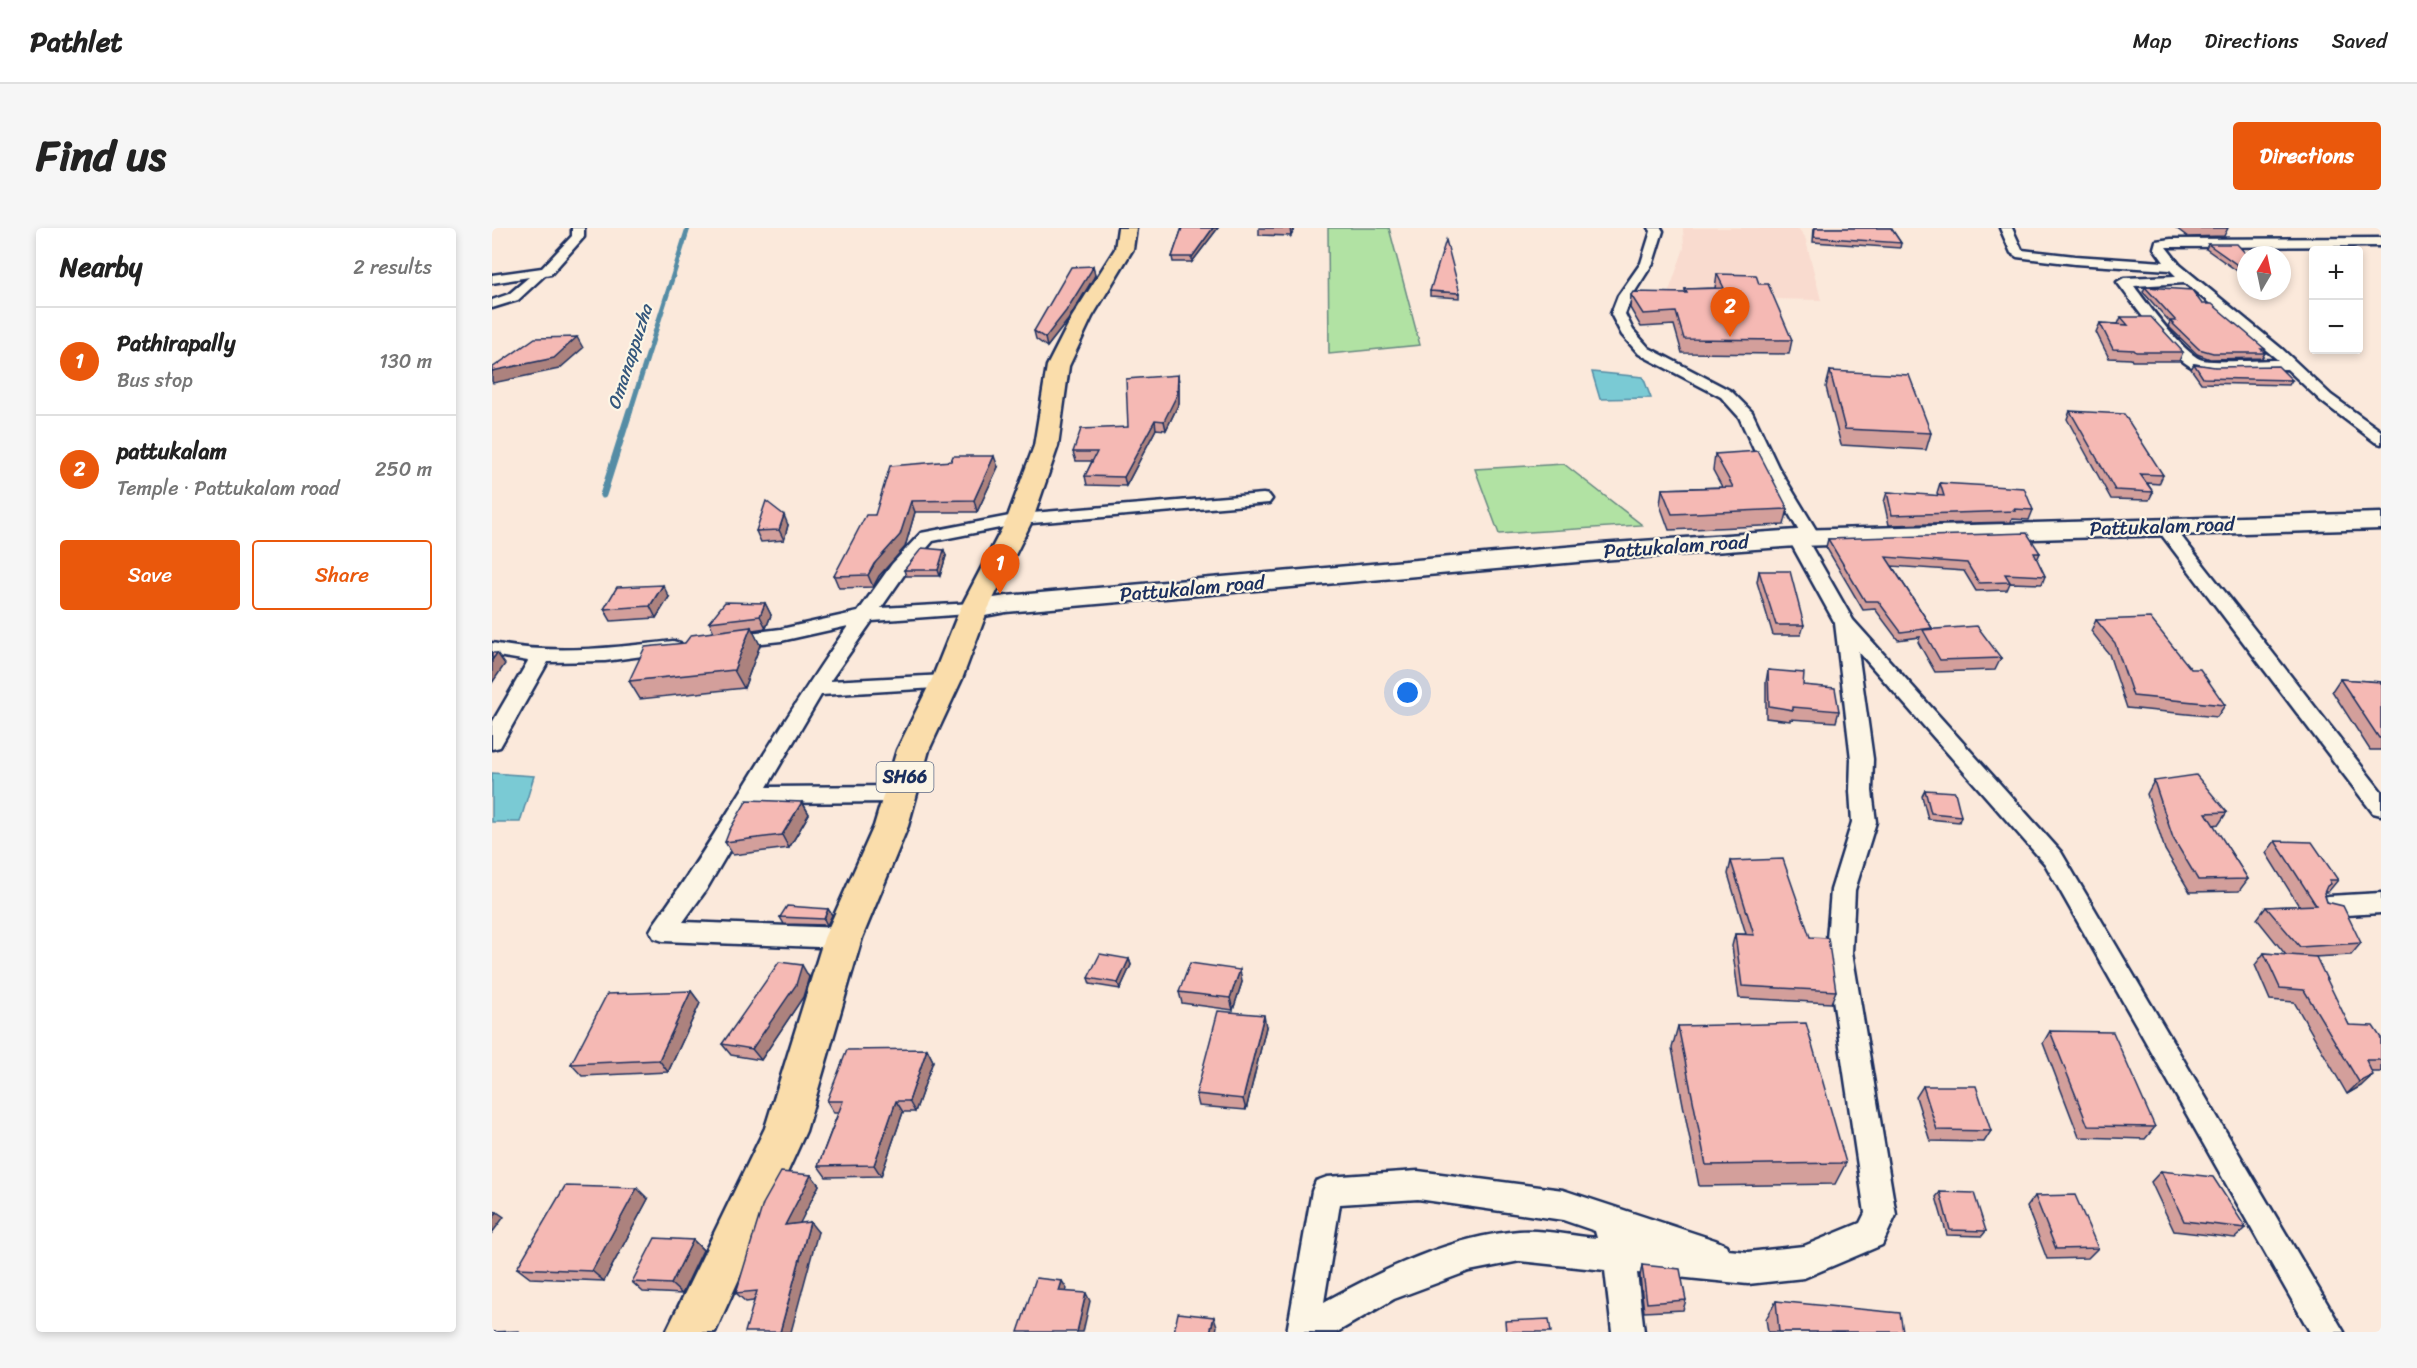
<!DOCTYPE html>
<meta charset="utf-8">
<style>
:root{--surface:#fff;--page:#f6f6f6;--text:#222;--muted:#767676;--line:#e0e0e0;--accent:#ea580c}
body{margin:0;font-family:Sriracha,sans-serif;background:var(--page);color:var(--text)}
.controls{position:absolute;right:18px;top:18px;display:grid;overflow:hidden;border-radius:6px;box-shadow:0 3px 9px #0003}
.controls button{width:54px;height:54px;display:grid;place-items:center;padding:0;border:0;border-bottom:2px solid var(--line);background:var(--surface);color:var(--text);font:30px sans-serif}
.compass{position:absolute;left:1745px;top:18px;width:54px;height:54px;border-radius:50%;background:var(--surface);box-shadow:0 3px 9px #0003;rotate:9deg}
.you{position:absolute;left:916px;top:465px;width:21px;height:21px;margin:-15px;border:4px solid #fff;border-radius:50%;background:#1a73e8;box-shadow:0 0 0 9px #1a73e833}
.badge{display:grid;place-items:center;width:39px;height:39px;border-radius:50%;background:var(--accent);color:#fff;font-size:20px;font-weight:700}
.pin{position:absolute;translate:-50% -50px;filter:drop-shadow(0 2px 3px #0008)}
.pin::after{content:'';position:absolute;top:32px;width:21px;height:18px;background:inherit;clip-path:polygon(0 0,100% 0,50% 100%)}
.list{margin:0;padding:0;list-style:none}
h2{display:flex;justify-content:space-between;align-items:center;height:78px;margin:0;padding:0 24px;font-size:26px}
h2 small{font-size:20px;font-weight:400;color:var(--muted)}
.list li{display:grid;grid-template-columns:39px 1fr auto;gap:18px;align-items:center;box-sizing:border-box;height:108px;padding:0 24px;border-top:2px solid var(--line)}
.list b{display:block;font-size:22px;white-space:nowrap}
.list p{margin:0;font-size:20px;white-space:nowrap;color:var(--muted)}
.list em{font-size:20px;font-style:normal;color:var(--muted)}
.actions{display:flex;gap:12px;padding:18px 24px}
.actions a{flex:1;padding:14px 0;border:2px solid var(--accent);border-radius:6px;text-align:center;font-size:21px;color:var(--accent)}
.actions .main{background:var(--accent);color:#fff}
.map{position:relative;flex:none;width:1889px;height:1104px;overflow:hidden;border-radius:6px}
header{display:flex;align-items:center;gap:36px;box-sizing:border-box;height:84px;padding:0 30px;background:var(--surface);border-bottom:2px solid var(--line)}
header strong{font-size:28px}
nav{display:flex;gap:33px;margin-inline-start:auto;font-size:21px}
.intro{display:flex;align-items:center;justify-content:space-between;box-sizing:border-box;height:144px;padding:0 36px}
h1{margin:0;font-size:42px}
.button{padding:15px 27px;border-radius:6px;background:var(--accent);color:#fff;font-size:21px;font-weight:700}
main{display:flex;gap:36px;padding:0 36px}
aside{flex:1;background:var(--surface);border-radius:6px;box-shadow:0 3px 9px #0003}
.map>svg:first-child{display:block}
</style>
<header>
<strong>Pathlet</strong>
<nav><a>Map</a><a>Directions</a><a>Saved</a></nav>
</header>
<div class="intro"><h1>Find us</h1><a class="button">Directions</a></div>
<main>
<aside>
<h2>Nearby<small>2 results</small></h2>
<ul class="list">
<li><span class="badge">1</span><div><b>Pathirapally</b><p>Bus stop</p></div><em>130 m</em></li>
<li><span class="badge">2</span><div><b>pattukalam</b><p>Temple · Pattukalam road</p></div><em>250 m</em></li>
</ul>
<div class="actions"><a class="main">Save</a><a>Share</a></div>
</aside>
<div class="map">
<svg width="1889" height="1104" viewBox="0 0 1889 1104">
<rect width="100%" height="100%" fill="#fbe9db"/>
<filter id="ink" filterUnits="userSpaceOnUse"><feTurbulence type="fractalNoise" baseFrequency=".0167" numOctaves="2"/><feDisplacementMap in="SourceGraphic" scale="12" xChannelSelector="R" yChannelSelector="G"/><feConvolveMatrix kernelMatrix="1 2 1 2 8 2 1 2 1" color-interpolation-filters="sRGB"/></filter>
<g filter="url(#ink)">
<path fill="#f9dbcf" d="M1191 0H1306L1313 9 1329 72 1175 69 1192 20Z"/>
<g fill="#b1e2a3" stroke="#668880" stroke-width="1.5">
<path d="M836 0H897L928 117 837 126Z"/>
<path d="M1072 236 1150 297 1007 306 983 241Z"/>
</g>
<g fill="#7acad4" stroke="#548ca5" stroke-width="1.5">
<path d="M1100 144 1151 149 1159 170 1108 171Z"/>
<path d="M0 545 42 548 28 594H0Z"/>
</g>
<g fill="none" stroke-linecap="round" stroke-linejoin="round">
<path stroke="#548ca5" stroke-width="5" d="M138 184 196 0"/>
<path stroke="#548ca5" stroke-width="7" d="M111 267 138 182"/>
<g stroke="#1b2f5e" stroke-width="5">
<g id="minor">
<path d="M80 0H92V9L59 46 53 47 26 72 0 80V72L17 66 37 49 0 55V47L50 40 80 8Z"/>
<path d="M1157 0H1169L1171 3 1161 35 1140 68 1133 86 1141 102 1157 120 1239 163 1260 184 1286 239 1329 310 1326 314 1317 315 1361 392 1569 624 1852 1104H1818L1553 636 1366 423 1381 531 1380 563 1384 594 1363 662 1360 724 1404 987 1390 1017 1312 1050 1256 1056 1145 1045 1152 1104H1120L1113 1042 1028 1033 977 1043 902 1071 845 1104H795L820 963 824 953 835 949 926 943 1071 962 1223 1012 1234 1017 1236 1022 1256 1024 1312 1018 1368 995 1373 985 1334 724 1339 662 1360 594 1358 563 1359 531 1343 395 1296 310 1299 306 1308 305 1270 239 1247 189 1229 169 1147 126 1130 107 1119 86 1126 68 1149 35 1159 3ZM926 971 1071 992 1103 1003 1105 1010C1080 1008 1052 1001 1027 1003 960 1008 890 1042 832 1074L848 976Z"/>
<path d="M1508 0H1520L1530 22 1583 28 1672 34 1662 20 1664 13 1679 11 1889 10V18L1674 19 1688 37 1790 121 1839 167 1889 203V216L1883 214 1829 173 1795 141C1776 141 1717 145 1702 140 1679 131 1641 75 1625 54L1632 50 1684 48 1678 42 1583 36 1525 29 1519 25ZM1693 55 1780 127 1786 132C1766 132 1728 135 1711 132 1693 128 1654 74 1642 58Z"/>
<path d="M771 266 777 267 780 271 777 275 528 296 441 313 414 344 389 380 482 375 489 377 492 381 489 385 380 393 338 453 453 447 460 449 463 454 460 459 329 467 275 559 408 558 416 560 419 566 416 572 408 574 265 575 214 662 191 694 351 700 360 703 364 710 360 717 351 720 171 713 162 710 158 703 162 696C231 600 287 495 356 398L289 413 234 419 227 417 224 413 227 409 289 401 366 384 400 336 429 305 528 286Z"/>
<path d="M1672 293 1678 294 1889 563V587L1881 585 1666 302 1663 298 1666 294Z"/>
<path d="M181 413 188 415 191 419 188 423 113 433 56 434 8 519 0 521V495L36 433 0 427V415C60 427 120 420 181 413Z"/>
<path d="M1889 665V685L1836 688 1827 685 1824 678 1827 671 1836 668Z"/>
</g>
</g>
<g stroke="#1b2f5e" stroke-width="5">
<path id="secondary" d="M1889 285V301L1305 318 1108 332 514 384 482 390 472 387 468 381 472 375 514 368 1108 316 1305 302Z"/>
</g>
<g stroke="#1b2f5e" stroke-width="5">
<path id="primary" d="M626 0H644L641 21 600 89 577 138 566 218 541 291 496 381 470 451 437 522 416 598 370 710 314 903 223 1104H174L273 900 332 710 382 598 405 522 440 451 468 381 515 291 542 218 555 138 580 89 623 21Z"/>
</g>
<use href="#minor" fill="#fcf5e5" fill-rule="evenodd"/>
<use href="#secondary" fill="#fcf5e5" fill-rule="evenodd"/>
<use href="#primary" fill="#faddab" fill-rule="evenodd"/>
</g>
<g fill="#d39f9b" stroke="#1b2f5e" stroke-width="1.5">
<path d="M690 0H726L700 34H681L680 29Z"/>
<path d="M767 0H803L799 8 767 7Z"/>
<path d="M1322 0H1399L1409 15 1408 20 1321 14Z"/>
<path d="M1684 0H1736L1732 8 1696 9Z"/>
<path d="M1716 16 1754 27V49L1714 21Z"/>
<path d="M601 38 603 47 601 51 576 92 555 119 544 111 542 103Z"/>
<path d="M1225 46 1267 56 1300 112 1297 126 1190 125 1182 97 1149 99 1138 80 1139 67 1193 65V61L1223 60Z"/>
<path d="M1653 59 1710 76 1773 121 1772 124 1773 125 1770 130 1718 131 1705 126 1676 98 1678 94 1651 64Z"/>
<path d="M938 63 968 65V70L938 68Z"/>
<path d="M1629 89 1691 124 1687 133H1640L1639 131 1617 130 1604 104 1608 95 1626 96Z"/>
<path d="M1702 136 1800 152 1797 157 1709 155 1699 141Z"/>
<path d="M1338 143 1439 205 1434 222 1349 217 1334 159Z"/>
<path d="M686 147 687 156V175L674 202 664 201 634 258 595 257 593 248 600 233H584L581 224 636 199Z"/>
<path d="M1578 183 1671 247 1667 256 1655 255 1661 264 1657 272 1619 271 1575 191Z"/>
<path d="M1223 226 1296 281 1292 297 1177 302 1168 277 1170 261 1230 259 1221 242Z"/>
<path d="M506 239 485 284H423L413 319 387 348 381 359 347 360 342 348 383 287Z"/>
<path d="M1448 255 1541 282 1537 292 1520 291 1519 294 1397 297 1392 274 1395 264 1446 268 1445 265Z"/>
<path d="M296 297 292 312 269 314 264 303Z"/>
<path d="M1336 311 1548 325 1545 332 1553 348 1550 356 1518 355 1515 362 1484 363 1472 343 1400 338 1440 400V402L1509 430 1503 442 1443 444 1426 414 1428 409 1406 412 1383 381 1371 382 1334 319Z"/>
<path d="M454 328 448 348H414L412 342Z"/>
<path d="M1267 343 1312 397 1309 407H1281L1265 354Z"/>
<path d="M177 369 164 390 119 393 112 381Z"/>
<path d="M273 375 279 387 274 400 260 402 268 417 252 460 148 471 137 453 193 415 222 404 217 394Z"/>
<path d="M1604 392 1699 441 1733 477 1725 489 1635 480 1617 426 1599 403Z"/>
<path d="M1276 442 1311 457 1347 483 1344 494 1298 491V493L1274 490V454Z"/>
<path d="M1848 451 1889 454V522H1878L1840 463Z"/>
<path d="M1662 553 1735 584 1727 596 1721 597 1756 651 1747 663 1698 664 1673 622 1655 566Z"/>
<path d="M1433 562 1469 588 1467 594 1436 591 1430 568Z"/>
<path d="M310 574 317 586 297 620 241 627 233 614Z"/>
<path d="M1783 613 1846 652 1836 664H1833L1832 665 1835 674 1869 715 1859 727 1822 729 1857 797 1889 810V844H1880L1869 858 1855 866 1802 774 1778 772 1763 737 1772 725 1794 727 1765 691 1774 679 1807 678 1774 625Z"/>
<path d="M1239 633 1318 709 1344 763 1339 775 1247 770 1240 718 1243 706H1254L1236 646Z"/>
<path d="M336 681 340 687 335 697 292 696 288 689Z"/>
<path d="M637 731 639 737 628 761 598 756 596 750Z"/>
<path d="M317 749 311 769 269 832 239 827 230 816Z"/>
<path d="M750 754 741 782 690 775 687 764Z"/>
<path d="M199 763 208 775 176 844 90 848 79 836Z"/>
<path d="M1186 798 1354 935 1343 956 1207 958 1180 820Z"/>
<path d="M774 799 754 882 707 878 704 866Z"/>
<path d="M1558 803 1663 899 1653 911 1587 909 1551 815Z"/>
<path d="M435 821 441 833 423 884H411L389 948 334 949 326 938 346 885H342L335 873Z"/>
<path d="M1431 858 1499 903 1492 914 1438 913 1424 869Z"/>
<path d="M1669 943 1754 1000 1743 1010 1682 1003 1659 954Z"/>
<path d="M319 947 327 957 307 996 326 1004 261 1073 254 1074 244 1065Z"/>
<path d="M1448 964 1494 1003 1490 1008 1455 1007 1444 969Z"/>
<path d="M1543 968 1606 1020 1596 1030 1555 1031 1535 979Z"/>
<path d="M156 971 112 1053 38 1050 25 1040Z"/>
<path d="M201 1012 211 1022 190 1066 151 1064 140 1054Z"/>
<path d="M1150 1037 1194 1072 1191 1082 1152 1084 1148 1048Z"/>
<path d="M1284 1073 1411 1104H1276L1274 1091Z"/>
</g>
<g fill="#ac827e" stroke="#1b2f5e" stroke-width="1.5">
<path d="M721 0H726L700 34V29Z"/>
<path d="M798 0H803L799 8Z"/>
<path d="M601 38 603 47 601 51 576 92 555 119 553 110Z"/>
<path d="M85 109 91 120 67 141 1 155 0 153V143Z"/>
<path d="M686 147 687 156V175L674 202 672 193Z"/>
<path d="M663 192 664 201 634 258 632 249Z"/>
<path d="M502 228 506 239 485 284 482 272Z"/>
<path d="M419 273 423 284 413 319 387 348 381 359 376 347Z"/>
<path d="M292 287 296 297 292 312 287 302Z"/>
<path d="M452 322 454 328 448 348 446 342Z"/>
<path d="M171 357 177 369 164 390 158 378Z"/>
<path d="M273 375 279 387 274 400 268 388Z"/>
<path d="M259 399 268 417 252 460 242 442Z"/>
<path d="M5 425 13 436 0 455V432Z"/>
<path d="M310 574 317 586 297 620 290 607Z"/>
<path d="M336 681 340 687 335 697 332 691Z"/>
<path d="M637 731 639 737 628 761 626 755Z"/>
<path d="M310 737 317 749 311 769 269 832 260 821Z"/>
<path d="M748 742 750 754 741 782 738 770Z"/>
<path d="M199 763 208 775 176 844 167 832Z"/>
<path d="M772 787 774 799 754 882 751 871Z"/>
<path d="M435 821 441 833 423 884 417 873Z"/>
<path d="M1881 847 1869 858 1855 866 1867 854Z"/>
<path d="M404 873 411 884 389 948 382 937Z"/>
<path d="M319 947 327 957 302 1007 293 997Z"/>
<path d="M145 960 156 971 112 1053 100 1043Z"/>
<path d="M5 984 12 989 0 1005V991Z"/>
<path d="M318 994 326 1004 299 1104H288Z"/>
<path d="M201 1012 211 1022 190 1066 179 1056Z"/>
<path d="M570 1053 575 1061 571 1071 567 1063Z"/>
<path d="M594 1065 598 1073 591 1104H585Z"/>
<path d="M722 1089 725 1098 724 1104H718Z"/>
</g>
<g fill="#f5b9b4" stroke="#1b2f5e" stroke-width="1.5">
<path d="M690 0H721L700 29H680Z"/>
<path d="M1323 0H1399L1409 15 1322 9Z"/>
<path d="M954 12 968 65 938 63Z"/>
<path d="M1716 16H1745L1755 27 1754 43Z"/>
<path d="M601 38 599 43 574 83 553 110 542 103 579 39Z"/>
<path d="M1225 46 1264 47 1267 56H1276L1300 112 1192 111 1184 84 1151 86 1139 67 1141 64 1195 65 1193 61 1232 60Z"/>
<path d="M1653 59 1700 62 1710 76H1720L1773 121H1769L1773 125H1721L1707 121 1678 93H1684Z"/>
<path d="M1629 89H1659L1691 124H1644L1642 122 1621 121 1608 95 1636 97Z"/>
<path d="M85 109 62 130 0 143V140L43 110Z"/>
<path d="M1702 136 1723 139 1786 138 1800 152 1711 150Z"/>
<path d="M1338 143 1417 147 1439 205 1353 201Z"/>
<path d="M686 147 685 167 672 193 663 192 632 249 593 248 605 224H581L589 201 636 199 634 151Z"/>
<path d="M1578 183 1632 186 1671 247 1648 246 1661 264 1623 262Z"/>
<path d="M1266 223 1296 281 1180 286 1170 261 1241 259 1223 226Z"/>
<path d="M461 228H502L482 272 419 273 408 307 382 336 376 347 342 348 374 287H383L398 238 459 233Z"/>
<path d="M1448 255 1532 260 1541 282 1522 281 1523 283 1400 287 1395 264 1452 268Z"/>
<path d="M274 273 292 287 287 302 264 303Z"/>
<path d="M1535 305 1548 325H1542L1553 348 1513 346 1518 354 1487 355 1475 335 1394 329 1440 400 1409 404 1386 373H1373L1336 311Z"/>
<path d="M430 320 452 322 446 342H412Z"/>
<path d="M1267 343H1298L1312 397H1284Z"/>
<path d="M171 357 158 378 112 381 125 359Z"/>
<path d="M233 374 273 375 268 388 217 394Z"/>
<path d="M1658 390 1699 441H1708L1733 477 1641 468 1623 415 1604 392Z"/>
<path d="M1485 398 1509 430 1448 432 1431 402Z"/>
<path d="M259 399 242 442 137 453 153 419 193 415 199 407Z"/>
<path d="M0 425H5L0 432Z"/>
<path d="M1276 442 1312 445 1311 457 1343 460 1347 483 1301 479V482L1277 478Z"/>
<path d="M1848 451 1889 454V510H1887Z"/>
<path d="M1704 547 1735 584 1714 585 1756 651 1706 652 1681 610 1662 553Z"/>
<path d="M1433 562 1463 564 1469 588 1439 585Z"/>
<path d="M255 572 310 574 290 607 233 614 238 601Z"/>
<path d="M1783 613 1820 614 1846 652H1837L1839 656 1835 658 1832 665 1835 674 1851 678 1869 715 1808 719 1774 679 1824 677Z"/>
<path d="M1291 631 1318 709 1336 710 1344 763 1250 758 1243 706 1262 707 1239 633Z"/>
<path d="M295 678 336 681 332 691 288 689Z"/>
<path d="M1772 725 1824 729 1857 797 1881 798 1889 810V832H1874L1881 847 1867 854 1812 762 1788 760Z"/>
<path d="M608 726 637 731 626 755 596 750Z"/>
<path d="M287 734 310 737 304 757 260 821 230 816Z"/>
<path d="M698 735 748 742 738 770 687 764Z"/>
<path d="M199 763 167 832 79 836 115 766Z"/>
<path d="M726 783 772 787 751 871 704 866Z"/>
<path d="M1314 795 1354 935 1214 937 1186 798Z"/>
<path d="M1558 803 1621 804 1663 899 1596 898Z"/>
<path d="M435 821 417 873H404L382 937 326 938 351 873H335L355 822Z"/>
<path d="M1431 858H1484L1499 903 1445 902Z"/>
<path d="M1669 943 1721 949 1754 1000 1692 993Z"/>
<path d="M289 944 319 947 293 997 318 994 288 1104H253L265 1063 244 1065 271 976Z"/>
<path d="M73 958 145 960 100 1043 25 1040Z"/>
<path d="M1448 964 1482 965 1494 1003 1458 1002Z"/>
<path d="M1583 967 1606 1020 1564 1021 1543 968Z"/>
<path d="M0 983 5 984 0 991Z"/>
<path d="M163 1010 201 1012 179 1056 140 1054Z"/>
<path d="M1150 1037 1188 1041 1194 1072 1155 1075Z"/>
<path d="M544 1050 570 1053 567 1063 594 1065 585 1104H526Z"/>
<path d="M1284 1073 1408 1085 1411 1104H1287Z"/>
<path d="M686 1085 722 1089 718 1104H682Z"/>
<path d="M1057 1091 1059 1104H1014L1013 1093Z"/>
<path d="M27 1103V1104H0Z"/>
</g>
</g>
<g text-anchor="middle" stroke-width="4.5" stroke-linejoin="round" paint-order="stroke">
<g font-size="18" font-style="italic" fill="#33567c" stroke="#fcf5e5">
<text transform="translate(138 129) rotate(-72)" y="6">Omanappuzha</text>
</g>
<rect fill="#fcf5e5" stroke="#5e6a86" stroke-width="1.5" x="384.5" y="534" width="57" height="30" rx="4.5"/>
<g font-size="18" font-weight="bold" fill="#1b2f5e">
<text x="413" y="555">SH66</text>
</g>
<g font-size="20" fill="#1b2f5e" stroke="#fcf5e5">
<text transform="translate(1670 298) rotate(-2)" y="7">Pattukalam road</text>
<text transform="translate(1184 318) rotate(-4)" y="7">Pattukalam road</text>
<text transform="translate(700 360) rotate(-5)" y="7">Pattukalam road</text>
</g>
</g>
</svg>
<div class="controls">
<button>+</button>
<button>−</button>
</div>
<svg class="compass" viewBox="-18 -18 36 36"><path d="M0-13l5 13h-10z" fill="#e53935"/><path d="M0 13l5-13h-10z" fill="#767676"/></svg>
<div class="you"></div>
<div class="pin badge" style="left:508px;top:366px">1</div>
<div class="pin badge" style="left:1238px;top:109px">2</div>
</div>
</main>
